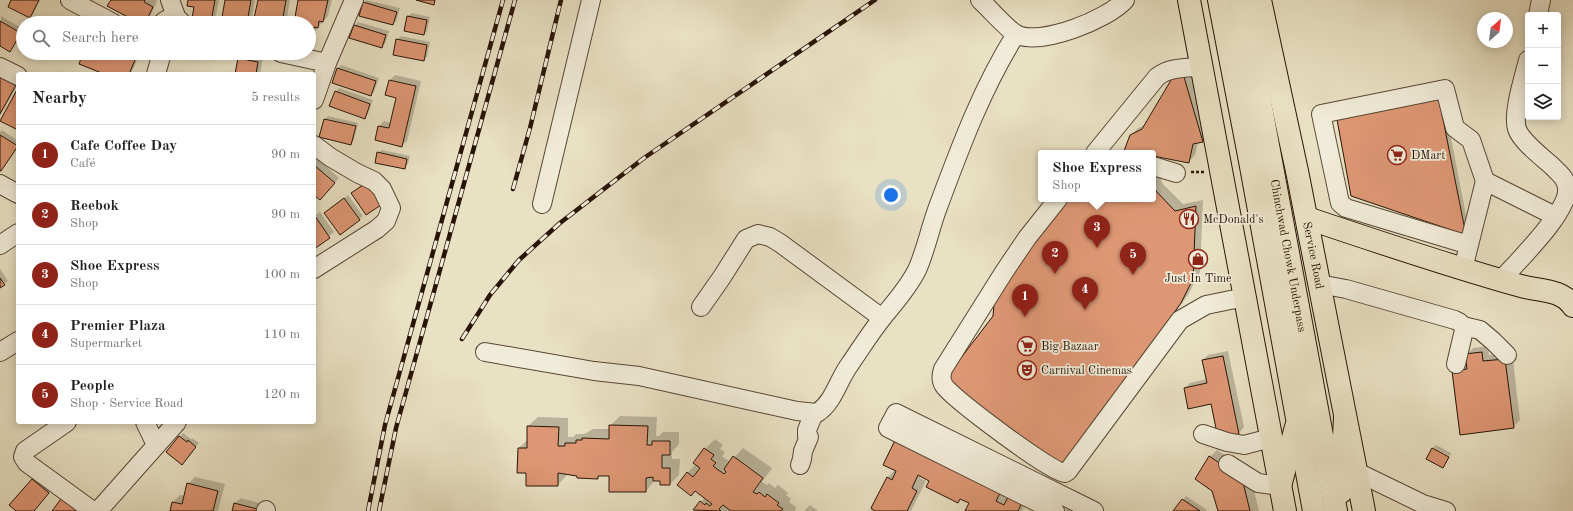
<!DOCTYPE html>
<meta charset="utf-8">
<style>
:root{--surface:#fff;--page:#f6f6f6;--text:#222;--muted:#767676;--line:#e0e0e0;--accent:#8f2418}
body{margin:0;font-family:"Old Standard TT",serif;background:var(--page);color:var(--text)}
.controls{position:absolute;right:12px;top:12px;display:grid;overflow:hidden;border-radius:4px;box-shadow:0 2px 10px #0003}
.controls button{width:36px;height:36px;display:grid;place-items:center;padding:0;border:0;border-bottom:1px solid var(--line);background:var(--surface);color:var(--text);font:20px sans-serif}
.compass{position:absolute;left:1477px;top:12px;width:36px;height:36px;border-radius:50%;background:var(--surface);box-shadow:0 2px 10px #0003;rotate:28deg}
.you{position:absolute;left:891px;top:195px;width:14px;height:14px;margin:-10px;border:3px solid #fff;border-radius:50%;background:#1a73e8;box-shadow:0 0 0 6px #1a73e833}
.badge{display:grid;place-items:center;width:26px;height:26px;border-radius:50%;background:var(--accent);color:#fff;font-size:13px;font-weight:700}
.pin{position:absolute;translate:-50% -33px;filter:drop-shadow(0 1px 2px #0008)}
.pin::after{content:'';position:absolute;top:21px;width:14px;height:12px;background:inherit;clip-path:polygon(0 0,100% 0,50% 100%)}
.popup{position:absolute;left:1038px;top:150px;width:118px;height:52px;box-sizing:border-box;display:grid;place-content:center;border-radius:4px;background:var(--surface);filter:drop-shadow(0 1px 3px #0005);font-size:13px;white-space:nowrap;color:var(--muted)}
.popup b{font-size:15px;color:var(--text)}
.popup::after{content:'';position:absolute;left:50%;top:100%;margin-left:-8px;border:8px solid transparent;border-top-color:var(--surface)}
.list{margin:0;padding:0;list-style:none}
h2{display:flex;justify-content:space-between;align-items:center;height:52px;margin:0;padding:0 16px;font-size:17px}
h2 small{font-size:13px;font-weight:400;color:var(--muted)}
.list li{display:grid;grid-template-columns:26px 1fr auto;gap:12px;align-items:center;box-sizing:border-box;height:60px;padding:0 16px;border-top:1px solid var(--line)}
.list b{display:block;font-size:15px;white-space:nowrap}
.list p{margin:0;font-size:13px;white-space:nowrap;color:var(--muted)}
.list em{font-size:13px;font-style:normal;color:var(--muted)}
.icon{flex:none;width:22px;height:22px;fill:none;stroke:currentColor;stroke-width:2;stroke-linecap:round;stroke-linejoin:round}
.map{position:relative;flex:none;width:1573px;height:511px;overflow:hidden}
.search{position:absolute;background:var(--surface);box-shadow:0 2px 10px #0003;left:16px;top:16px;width:300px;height:44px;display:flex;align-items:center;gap:10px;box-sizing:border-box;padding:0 14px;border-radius:22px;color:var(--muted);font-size:15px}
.panel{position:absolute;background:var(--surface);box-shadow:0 2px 10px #0003;left:16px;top:72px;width:300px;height:352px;border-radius:4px}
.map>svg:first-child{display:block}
</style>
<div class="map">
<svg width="1573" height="511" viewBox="0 0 1573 511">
<rect width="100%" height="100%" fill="#e9e1c4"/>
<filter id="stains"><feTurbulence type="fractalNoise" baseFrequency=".005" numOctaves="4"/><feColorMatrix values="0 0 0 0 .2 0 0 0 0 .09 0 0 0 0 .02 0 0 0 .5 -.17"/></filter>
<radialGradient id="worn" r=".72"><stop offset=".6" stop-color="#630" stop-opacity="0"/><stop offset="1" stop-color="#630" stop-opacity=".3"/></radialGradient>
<g fill="#0003">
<path d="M12 0H40L33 14 30 17Z"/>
<path d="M112 0H155L157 1 149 19 144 23H142Z"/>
<path d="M189 0H219L216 15 211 21Z"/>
<path d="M226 0H255L251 23H222Z"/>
<path d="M259 0H290L286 23H254Z"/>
<path d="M300 0H332L328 16 313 33H309V23H295Z"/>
<path d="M366 0 400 8 396 21 393 24 364 3Z"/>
<path d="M412 13 430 17 427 31 424 34 405 30 408 16Z"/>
<path d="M1 16 23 29 13 47 10 51 0 45Z"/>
<path d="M358 22 389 31 385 44 381 47 351 37 355 25Z"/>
<path d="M401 36 430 42 427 57 424 60 397 40Z"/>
<path d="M84 53H140L131 74H107Z"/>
<path d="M244 54 263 57 260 74H236L239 59Z"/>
<path d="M341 65 379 78 374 92 371 95 338 68Z"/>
<path d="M1191 70 1210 134 1203 141 1198 142 1195 155 1188 162 1153 155V153H1141L1131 136 1138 128 1146 125 1175 76Z"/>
<path d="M395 75 421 81 407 141 401 146 379 126 384 121 391 123 397 97 390 80Z"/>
<path d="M0 78 18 83 4 109 0 112Z"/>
<path d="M339 88 373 100 368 114 364 118 336 92Z"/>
<path d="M1442 91 1469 231 1466 234 1341 110Z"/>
<path d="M328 116 358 123 354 140 351 144 325 119Z"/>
<path d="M2 130 18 141V146L4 167 0 170V132Z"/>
<path d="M382 150 410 156 408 164 404 168 378 153Z"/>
<path d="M314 155 339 178 325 194H314Z"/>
<path d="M1153 167 1156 169 1163 184 1183 204 1203 200 1200 272 1188 295 1069 461 993 316 1070 199H1153Z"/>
<path d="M348 195 363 216 340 234 325 213Z"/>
<path d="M320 212 334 232 314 248V216Z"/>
<path d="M0 269 8 281 0 287Z"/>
<path d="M1488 346 1489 355 1512 352 1520 420 1513 427 1460 433 1459 364 1467 363 1466 355 1473 348Z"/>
<path d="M1228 351 1244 427 1239 433 1212 403 1185 388 1190 383 1207 379 1203 360 1208 355Z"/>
<path d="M620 416 657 417 656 436H659L663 432H679V444L672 452V459H680L679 475 670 484 661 480H655L646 491 610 475H600L597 478 567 475 558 485 527 472 519 448 528 439V426L538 417 568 418V437H573L576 434H584L593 429H610V426Z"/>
<path d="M183 433 191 439 192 438 199 443 185 460 168 452Z"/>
<path d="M715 439 723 445 720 449 725 452 722 456 730 462 743 448 772 468 762 482 767 485 769 483 775 488 778 485 788 493 786 495 791 499 789 502 796 507 795 511H696L695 510 705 497 687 473 696 464 705 449Z"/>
<path d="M1436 445 1451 453 1450 456 1433 448Z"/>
<path d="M1217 450 1249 471 1259 511H1219L1210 457Z"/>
<path d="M895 470 1032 490 1022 511H966L970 503 961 498 958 502 931 480 922 476 920 478 926 481 911 511H869L872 508 887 478Z"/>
<path d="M36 476 52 489 33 511H17L11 505Z"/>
<path d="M195 477 225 484 218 511H171L173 502 180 495 185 496 188 484Z"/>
<path d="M1076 491 1093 499 1087 511H1065Z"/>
<path d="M1186 496 1207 510V511H1175Z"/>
<path d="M241 498 262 504 260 511H233L235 503Z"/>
<path d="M810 505 818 511H804Z"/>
</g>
<g fill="#dd9774" stroke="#281405">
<path d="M11 0H39L30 18 8 7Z"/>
<path d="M111 0H145L144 2 153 7 145 23H139L107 6Z"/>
<path d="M188 0H215L211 22 192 18 194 7 187 6Z"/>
<path d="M225 0H251L247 23H221Z"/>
<path d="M258 0H286L282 23H253Z"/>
<path d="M298 0H328L323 22 319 21 318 28 314 27 313 34 309 33V23H294Z"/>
<path d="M416 0H435L434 5Z"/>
<path d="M363 2 397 12 393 25 359 16Z"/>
<path d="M407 16 427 20 424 35 404 31Z"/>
<path d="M0 21 21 33 10 52 0 46Z"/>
<path d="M354 25 386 35 382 48 349 38Z"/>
<path d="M396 39 427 45 424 61 393 55Z"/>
<path d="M83 53H138L129 74H104L79 64Z"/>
<path d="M238 58 258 62 256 74H235Z"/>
<path d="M337 68 376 81 371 96 332 83Z"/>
<path d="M1174 75 1184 77 1203 142 1193 144 1189 163 1153 156V153H1135L1124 151 1130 135 1142 129Z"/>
<path d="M0 76 16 85 0 114Z"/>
<path d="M389 80 416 86 402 147 375 140 378 126 389 128 396 98 385 95Z"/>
<path d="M18 88V130L0 121Z"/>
<path d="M335 91 370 104 365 119 329 106Z"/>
<path d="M1438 94 1466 235 1351 196 1336 114Z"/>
<path d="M324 119 356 126 351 145 319 137Z"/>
<path d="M0 135 18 146 1 171H0Z"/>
<path d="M377 152 407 159 405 169 375 163Z"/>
<path d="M314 165 335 183 320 200 314 195Z"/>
<path d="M369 181 384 203 366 215 351 193Z"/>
<path d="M1153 184 1156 191 1175 211 1196 206 1193 279 1181 303 1062 469 944 380 993 316 995 294 1069 199H1153Z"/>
<path d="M344 198 360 220 340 235 324 213Z"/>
<path d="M315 216 330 238 314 249V217Z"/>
<path d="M0 278 5 285 0 288Z"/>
<path d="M1482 352 1483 361 1505 359 1514 428 1460 435 1452 371 1467 369 1465 354Z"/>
<path d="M1223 356 1239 434 1218 438 1211 404 1188 409 1184 388 1207 383 1202 360Z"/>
<path d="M609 425 648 426 647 445H652V441H670V455H662V468H670V485H660V481H653V477L646 478V492H609V476H598V479L577 478V476L558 473V486H526V473H517L518 448H527V426L559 427 558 446H565V443H576V440H582V438L609 439Z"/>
<path d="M179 436 187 442 188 440 196 447 182 465 166 452Z"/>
<path d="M897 436 1002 489 996 501 1004 505 1008 497 1023 500 1018 511H965L969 503 960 499 958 503 926 487 929 481 918 475 912 488 917 491 907 511H875L871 508 887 477 892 480 896 471 883 465Z"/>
<path d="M704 448 714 455 711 459 716 463 713 466 724 474 726 472 724 469 733 456 763 478 753 492 757 494 759 492 765 497 767 494 779 503 777 505 783 509 781 511H731L723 505 719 509 721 511 693 510 700 501 705 505 706 503 710 506 712 504 695 491 691 496 677 485 687 472 693 477 700 468 693 463Z"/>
<path d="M1432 448 1449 457 1443 468 1426 459Z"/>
<path d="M1209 456 1242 478 1250 511H1218L1212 491 1195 479Z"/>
<path d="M32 479 49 493 34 511H16L9 505Z"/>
<path d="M187 483 218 491 213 511H170L172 502 182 504Z"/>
<path d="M66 492 83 511H52Z"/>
<path d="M1182 499 1200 511H1173Z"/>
<path d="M234 503 257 509 256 511H232Z"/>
</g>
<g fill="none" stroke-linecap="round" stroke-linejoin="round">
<g stroke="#584735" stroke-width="20">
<g id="minor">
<path d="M70 0 113 23"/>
<path d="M170 0 177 19"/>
<path d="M980 0C989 8 1007 29 1016 34 1040 47 1108 19 1125 0"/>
<path d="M1538 15 1541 0"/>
<path d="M162 23C168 17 176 16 182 23"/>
<path d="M281 53 327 63"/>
<path d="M0 67 18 76"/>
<path d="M156 74 162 53"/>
<path d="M314 100 327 63 354 0"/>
<path d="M314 145 330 157 357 173 374 181 382 189 391 208 386 221 377 229 314 269"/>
<path d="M1095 153 1157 77C1169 67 1186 68 1201 67"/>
<path d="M1153 166 1176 173"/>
<path d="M1485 181 1555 216"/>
<path d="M0 184 18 194"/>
<path d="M1058 199 1027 238 1004 272 943 369C941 375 940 381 945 387 957 401 1050 472 1065 473L1068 471 1180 320 1206 305 1245 297"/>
<path d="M542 204 591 0"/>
<path d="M0 245 18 233"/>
<path d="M1463 269 1485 181 1471 140 1455 128 1445 89 1321 114 1340 203 1346 208 1469 245"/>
<path d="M1501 280C1516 263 1570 211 1567 188 1566 178 1559 173 1552 166 1542 157 1521 141 1517 129 1512 113 1524 77 1528 60"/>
<path d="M1319 284 1346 289 1455 320C1460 322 1463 324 1464 330L1456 364"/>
<path d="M701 307 722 277 746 239 758 234 770 237 780 243 882 318"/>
<path d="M1463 326 1480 330 1493 341 1507 355"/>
<path d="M0 352 18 341"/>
<path d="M485 352 594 371 639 376 797 411 817 413C834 402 838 380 850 364 861 348 871 332 883 317 895 302 908 288 917 270 926 250 930 228 938 207 960 148 982 88 1016 34"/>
<path d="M67 422 25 451 23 457 27 463 93 511"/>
<path d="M145 422 156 445"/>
<path d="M1203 434 1227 442 1244 445 1271 438"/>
<path d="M1228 464 1258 483 1280 486"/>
<path d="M800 465 802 459 803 451 809 437 807 436V430L814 413"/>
<path d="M1355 471 1423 504 1446 511"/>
<path d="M98 511 177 422"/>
<path d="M266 511V510"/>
<path d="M1055 511 888 428 896 413 1094 511"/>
</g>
</g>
<g stroke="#281405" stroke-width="24">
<g id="major">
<path d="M1189 0 1285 511"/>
<path id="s1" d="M1260 0 1297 171 1364 511"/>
<path d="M1307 218C1378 242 1449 266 1521 286 1539 291 1562 289 1573 306"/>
</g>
</g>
<g stroke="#281405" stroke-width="24">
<g id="highway">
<path d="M1219 0 1250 161 1314 511"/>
<path id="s2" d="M1241 0 1336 511"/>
<path d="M1280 486 1296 427"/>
<path d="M1341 492 1345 418"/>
</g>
</g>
<path stroke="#281405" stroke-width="2.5" stroke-dasharray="3 2" stroke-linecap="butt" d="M1191 172H1204"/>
<use href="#minor" stroke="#f1ecd9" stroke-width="18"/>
<use href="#major" stroke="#e9e1c4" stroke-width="22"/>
<use href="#highway" stroke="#e9e1c4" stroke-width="22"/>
<g stroke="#281405" stroke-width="4.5">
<g id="rail">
<path d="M513 189 530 128 561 0"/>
<path d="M462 339 490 295 519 260 560 223 644 158 875 0"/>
<path d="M368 511 385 425 503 0"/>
<path d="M379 511 396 428 515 0"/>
</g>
</g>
<use href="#rail" stroke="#f1ecd9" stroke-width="3" stroke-dasharray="9" stroke-linecap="butt"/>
</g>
<defs>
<g id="supermarket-ring" transform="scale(1)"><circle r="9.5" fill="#f1ecd9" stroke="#8f2418" stroke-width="1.5"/><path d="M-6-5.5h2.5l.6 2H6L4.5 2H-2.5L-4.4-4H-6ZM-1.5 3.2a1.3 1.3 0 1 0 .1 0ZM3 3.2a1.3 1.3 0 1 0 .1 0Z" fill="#8f2418"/></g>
<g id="restaurant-ring" transform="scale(1)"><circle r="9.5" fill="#f1ecd9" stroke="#8f2418" stroke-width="1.5"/><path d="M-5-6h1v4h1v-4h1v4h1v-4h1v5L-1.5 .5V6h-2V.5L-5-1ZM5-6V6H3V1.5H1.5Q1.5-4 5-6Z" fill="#8f2418"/></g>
<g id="shop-ring" transform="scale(1)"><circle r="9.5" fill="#f1ecd9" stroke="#8f2418" stroke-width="1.5"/><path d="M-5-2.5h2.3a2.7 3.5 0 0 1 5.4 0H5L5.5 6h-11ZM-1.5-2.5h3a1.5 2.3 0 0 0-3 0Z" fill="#8f2418"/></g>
<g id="theatre-ring" transform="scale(1)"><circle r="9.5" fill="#f1ecd9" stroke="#8f2418" stroke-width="1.5"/><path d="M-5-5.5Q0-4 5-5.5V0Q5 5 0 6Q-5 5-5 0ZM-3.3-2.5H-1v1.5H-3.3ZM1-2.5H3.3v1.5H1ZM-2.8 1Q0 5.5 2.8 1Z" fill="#8f2418"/></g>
</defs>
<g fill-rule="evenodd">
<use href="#supermarket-ring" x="1397" y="155"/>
<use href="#restaurant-ring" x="1189" y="219"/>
<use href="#shop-ring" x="1198" y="259"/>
<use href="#supermarket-ring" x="1027" y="346"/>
<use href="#theatre-ring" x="1027" y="370"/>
</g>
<g text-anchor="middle" stroke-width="3.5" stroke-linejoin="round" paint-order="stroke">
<g font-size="12" fill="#281405" stroke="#f1ecd9" text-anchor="start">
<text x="1411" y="159">DMart</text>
<text x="1203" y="223">McDonald's</text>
<text x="1198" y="282" text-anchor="middle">Just In Time</text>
<text x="1041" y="350">Big Bazaar</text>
<text x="1041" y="374">Carnival Cinemas</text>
</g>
<g font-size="12" fill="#281405" stroke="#f1ecd9">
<text dy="4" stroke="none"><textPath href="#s2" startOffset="260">Chinchwad Chowk Underpass</textPath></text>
<text dy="4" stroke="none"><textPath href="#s1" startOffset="261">Service Road</textPath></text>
</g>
</g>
<rect width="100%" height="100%" filter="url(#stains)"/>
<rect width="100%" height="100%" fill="url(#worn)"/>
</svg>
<div class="controls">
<button>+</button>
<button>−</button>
<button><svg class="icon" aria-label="layers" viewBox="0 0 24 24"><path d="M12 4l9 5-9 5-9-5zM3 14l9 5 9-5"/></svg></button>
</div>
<svg class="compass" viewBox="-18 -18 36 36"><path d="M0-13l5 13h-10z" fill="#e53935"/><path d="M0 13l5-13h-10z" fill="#767676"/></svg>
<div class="you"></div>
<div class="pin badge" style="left:1025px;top:317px">1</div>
<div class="pin badge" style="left:1055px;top:274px">2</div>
<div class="pin badge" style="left:1097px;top:248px">3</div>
<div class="popup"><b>Shoe Express</b>Shop</div>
<div class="pin badge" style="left:1085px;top:310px">4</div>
<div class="pin badge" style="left:1133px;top:275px">5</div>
<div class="search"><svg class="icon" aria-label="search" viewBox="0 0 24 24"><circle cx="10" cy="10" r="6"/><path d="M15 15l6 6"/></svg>Search here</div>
<section class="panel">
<h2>Nearby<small>5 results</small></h2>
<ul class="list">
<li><span class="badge">1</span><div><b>Cafe Coffee Day</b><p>Café</p></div><em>90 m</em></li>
<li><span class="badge">2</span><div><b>Reebok</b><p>Shop</p></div><em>90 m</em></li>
<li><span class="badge">3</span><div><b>Shoe Express</b><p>Shop</p></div><em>100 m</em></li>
<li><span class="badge">4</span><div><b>Premier Plaza</b><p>Supermarket</p></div><em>110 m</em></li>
<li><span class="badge">5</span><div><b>People</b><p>Shop · Service Road</p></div><em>120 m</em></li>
</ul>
</section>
</div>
